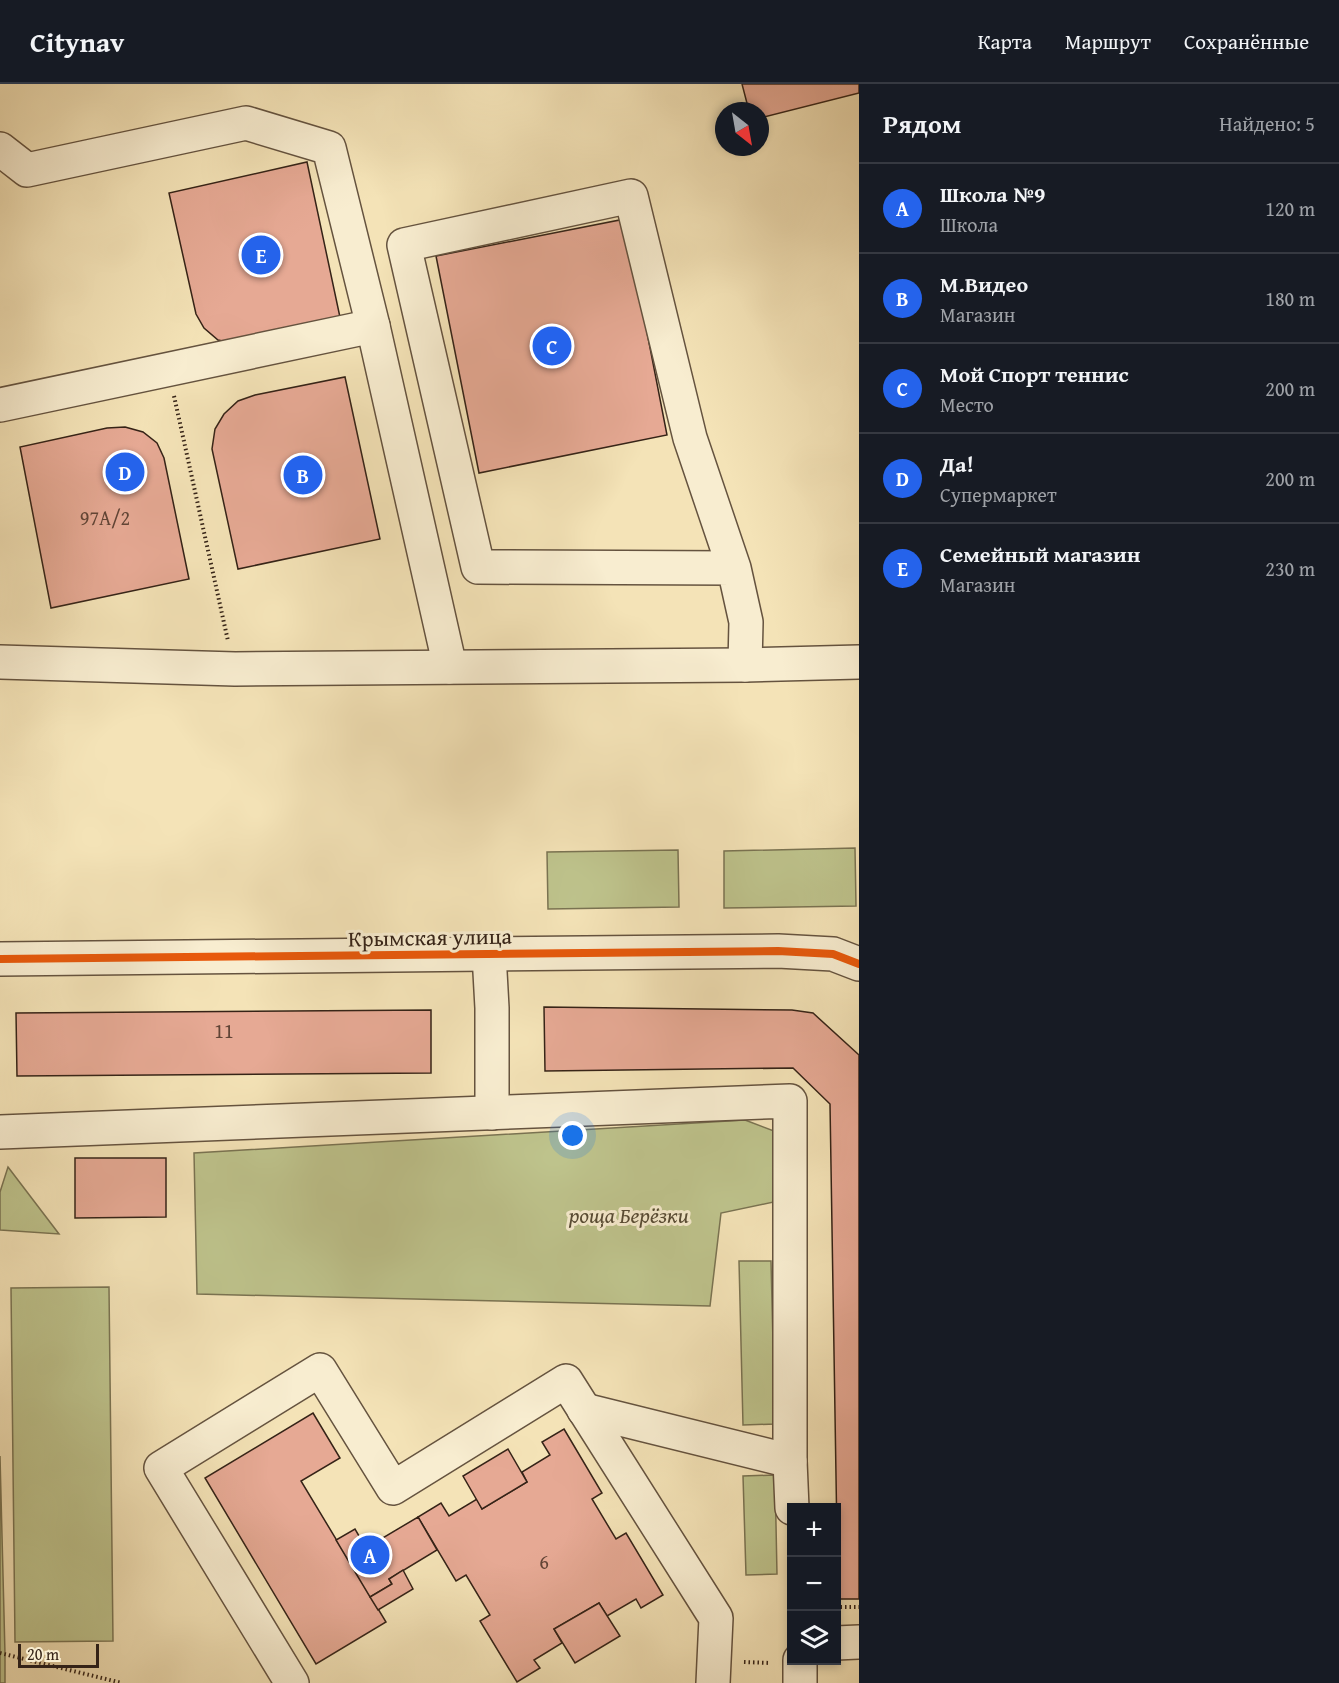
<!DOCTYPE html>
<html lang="ru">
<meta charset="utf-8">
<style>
:root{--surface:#171b24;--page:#20242c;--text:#f1f3f6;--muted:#9ea1a6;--line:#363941;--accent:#2563eb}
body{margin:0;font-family:"Gentium Book Plus",serif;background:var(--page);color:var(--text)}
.controls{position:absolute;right:18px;bottom:18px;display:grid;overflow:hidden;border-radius:0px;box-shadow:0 3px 9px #0003}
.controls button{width:54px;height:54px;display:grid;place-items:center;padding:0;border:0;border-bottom:2px solid var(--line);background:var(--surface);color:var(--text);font:30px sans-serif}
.compass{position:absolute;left:715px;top:18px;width:54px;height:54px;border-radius:50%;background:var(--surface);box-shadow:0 3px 9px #0003;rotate:149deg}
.scale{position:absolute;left:18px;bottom:15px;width:81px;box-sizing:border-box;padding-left:6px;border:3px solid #352317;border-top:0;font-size:16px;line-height:21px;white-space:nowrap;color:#352317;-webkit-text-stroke:4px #f8edd0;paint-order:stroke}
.you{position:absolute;left:573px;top:1052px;width:21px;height:21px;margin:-15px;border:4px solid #fff;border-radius:50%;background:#1a73e8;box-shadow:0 0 0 9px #1a73e833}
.badge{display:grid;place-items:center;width:39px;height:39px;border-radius:50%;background:var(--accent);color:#fff;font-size:20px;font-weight:700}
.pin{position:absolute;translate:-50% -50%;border:3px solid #fff;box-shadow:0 2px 6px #0006}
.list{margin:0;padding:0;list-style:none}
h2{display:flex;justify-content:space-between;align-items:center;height:78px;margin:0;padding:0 24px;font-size:26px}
h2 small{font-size:20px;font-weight:400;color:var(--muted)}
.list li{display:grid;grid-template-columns:39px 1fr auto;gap:18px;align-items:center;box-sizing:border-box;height:90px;padding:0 24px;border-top:2px solid var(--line)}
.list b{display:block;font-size:22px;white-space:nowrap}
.list p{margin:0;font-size:20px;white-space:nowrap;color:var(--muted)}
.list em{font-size:20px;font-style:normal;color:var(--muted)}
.icon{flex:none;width:33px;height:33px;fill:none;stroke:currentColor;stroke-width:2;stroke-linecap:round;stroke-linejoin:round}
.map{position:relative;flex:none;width:859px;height:1599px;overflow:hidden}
header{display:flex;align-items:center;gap:36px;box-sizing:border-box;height:84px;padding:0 30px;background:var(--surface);border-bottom:2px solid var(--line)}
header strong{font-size:28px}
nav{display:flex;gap:33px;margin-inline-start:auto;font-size:21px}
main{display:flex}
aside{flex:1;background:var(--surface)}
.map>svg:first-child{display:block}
</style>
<header>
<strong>Citynav</strong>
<nav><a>Карта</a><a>Маршрут</a><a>Сохранённые</a></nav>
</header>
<main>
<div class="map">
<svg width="859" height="1599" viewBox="0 0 859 1599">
<rect width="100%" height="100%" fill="#f4e3b7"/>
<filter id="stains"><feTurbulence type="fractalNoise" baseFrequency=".00333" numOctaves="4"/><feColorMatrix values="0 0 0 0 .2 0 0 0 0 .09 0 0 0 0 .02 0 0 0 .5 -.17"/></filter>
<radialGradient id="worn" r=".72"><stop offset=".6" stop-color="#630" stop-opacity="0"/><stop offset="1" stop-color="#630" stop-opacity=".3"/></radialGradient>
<g fill="#bec38c" stroke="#7a7352" stroke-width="1.5">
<path d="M855 764 856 822 724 824V767Z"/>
<path d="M678 766 679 823 548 825 547 768Z"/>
<path d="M745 1036 774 1047 783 1116 721 1129 710 1222 197 1210 194 1069Z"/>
<path d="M8 1083 59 1150 0 1146V1108Z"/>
<path d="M739 1177H771L775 1340 743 1341Z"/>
<path d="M109 1203 113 1557 15 1558 11 1204Z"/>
<path d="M0 1372 5 1570V1599H0Z"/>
<path d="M775 1391 777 1490 746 1491 743 1392Z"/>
</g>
<g fill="#e6a994" stroke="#352317" stroke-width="1.5">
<path d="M742 0H859V9L760 34V27H749Z"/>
<path d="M307 78 341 238 236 260 218 256 204 244 196 230 169 109Z"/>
<path d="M625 135 667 351 479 389 436 172Z"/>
<path d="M345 293 380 455 238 485 212 365 215 345 224 330 238 317 255 311Z"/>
<path d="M125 343 143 348 157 359 164 374 189 495 51 524 20 363 107 344Z"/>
<path d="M544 923 792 926 813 929 859 971V1515H838L830 1020 793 984 545 987Z"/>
<path d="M431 926V989L17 992 16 929Z"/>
<path d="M75 1074H166V1133L75 1134Z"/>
<path d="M313 1329 340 1374 301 1397 386 1538 316 1580 205 1394Z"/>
<path d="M564 1345 602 1409 592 1415 616 1455 626 1449 663 1511 641 1524 636 1515 607 1532 599 1519 554 1545 562 1559 534 1576 540 1584 517 1598 480 1537 490 1531 466 1491 456 1497 418 1433 441 1419 449 1432 477 1415 482 1425 527 1398 522 1388 550 1371 542 1358Z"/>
<path d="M508 1365 527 1398 482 1425 463 1392Z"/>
<path d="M418 1433 437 1466 389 1495 392 1500 370 1513 336 1456 355 1445 366 1464Z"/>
<path d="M403 1486 413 1505 378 1526 370 1513 392 1500 389 1495Z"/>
<path d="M599 1519 620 1552 575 1579 554 1545Z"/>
</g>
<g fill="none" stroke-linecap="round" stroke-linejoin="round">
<g stroke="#65533f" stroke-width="36">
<g id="minor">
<path d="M0 65 27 86 246 39 329 64 373 242 450 583"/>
<path d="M0 321 373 242"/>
<path d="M734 484 478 483 404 161 631 112 690 354 734 484 746 538 745 581"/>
<path d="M0 578 235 585 745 581 859 578"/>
<path d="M489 870 492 924V1029"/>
<path d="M0 875 778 867 833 870 859 880"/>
<path d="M0 1048 790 1017V1377L792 1424"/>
<path d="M584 1326 790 1377"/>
<path d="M836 1559 859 1558"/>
<path d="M800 1576V1599"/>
<path d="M292 1599 161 1384 320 1286 393 1404 566 1297 716 1534 713 1599"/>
</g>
</g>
<g stroke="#352317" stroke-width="4" stroke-dasharray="1.5 3" stroke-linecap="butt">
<path d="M174 312 228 557"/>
<path d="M836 1523H859"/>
<path d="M0 1569 122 1599"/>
<path d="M744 1578 770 1579"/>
</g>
<use href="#minor" stroke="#f8edd0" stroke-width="33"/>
<g stroke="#f8edd0" stroke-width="11">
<path id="cycleway" d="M0 875 778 867 833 870 859 880"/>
</g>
<use href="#cycleway" stroke="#e8590c" stroke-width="8"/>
</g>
<g text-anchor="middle" stroke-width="6" stroke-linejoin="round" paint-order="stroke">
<g font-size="20" fill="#614436">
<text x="105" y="441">97А/2</text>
<text x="224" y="954">11</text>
<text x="544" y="1485">6</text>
</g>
<g font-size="22" fill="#352317" stroke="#f8edd0">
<text transform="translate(430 853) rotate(-1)" y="8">Крымская улица</text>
</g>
<g font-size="22" font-style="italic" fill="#574b34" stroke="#f8edd0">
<text x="629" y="1139">роща Берёзки</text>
</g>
</g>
<rect width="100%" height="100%" filter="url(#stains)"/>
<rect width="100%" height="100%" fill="url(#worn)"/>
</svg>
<div class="controls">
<button>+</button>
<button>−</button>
<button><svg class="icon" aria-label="layers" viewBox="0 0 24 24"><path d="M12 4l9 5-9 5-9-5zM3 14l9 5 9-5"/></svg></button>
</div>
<svg class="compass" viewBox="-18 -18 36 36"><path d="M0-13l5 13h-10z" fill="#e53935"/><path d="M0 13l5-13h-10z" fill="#9ea1a6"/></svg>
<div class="scale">20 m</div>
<div class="you"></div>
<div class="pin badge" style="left:370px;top:1471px">A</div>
<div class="pin badge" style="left:303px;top:391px">B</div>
<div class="pin badge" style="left:552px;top:262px">C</div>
<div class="pin badge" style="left:125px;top:388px">D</div>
<div class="pin badge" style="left:261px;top:171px">E</div>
</div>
<aside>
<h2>Рядом<small>Найдено: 5</small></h2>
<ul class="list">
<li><span class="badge">A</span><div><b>Школа №9</b><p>Школа</p></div><em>120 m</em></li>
<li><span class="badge">B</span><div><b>М.Видео</b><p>Магазин</p></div><em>180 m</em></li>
<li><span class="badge">C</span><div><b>Мой Спорт теннис</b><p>Место</p></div><em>200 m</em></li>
<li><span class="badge">D</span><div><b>Да!</b><p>Супермаркет</p></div><em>200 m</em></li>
<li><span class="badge">E</span><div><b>Семейный магазин</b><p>Магазин</p></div><em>230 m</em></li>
</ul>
</aside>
</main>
